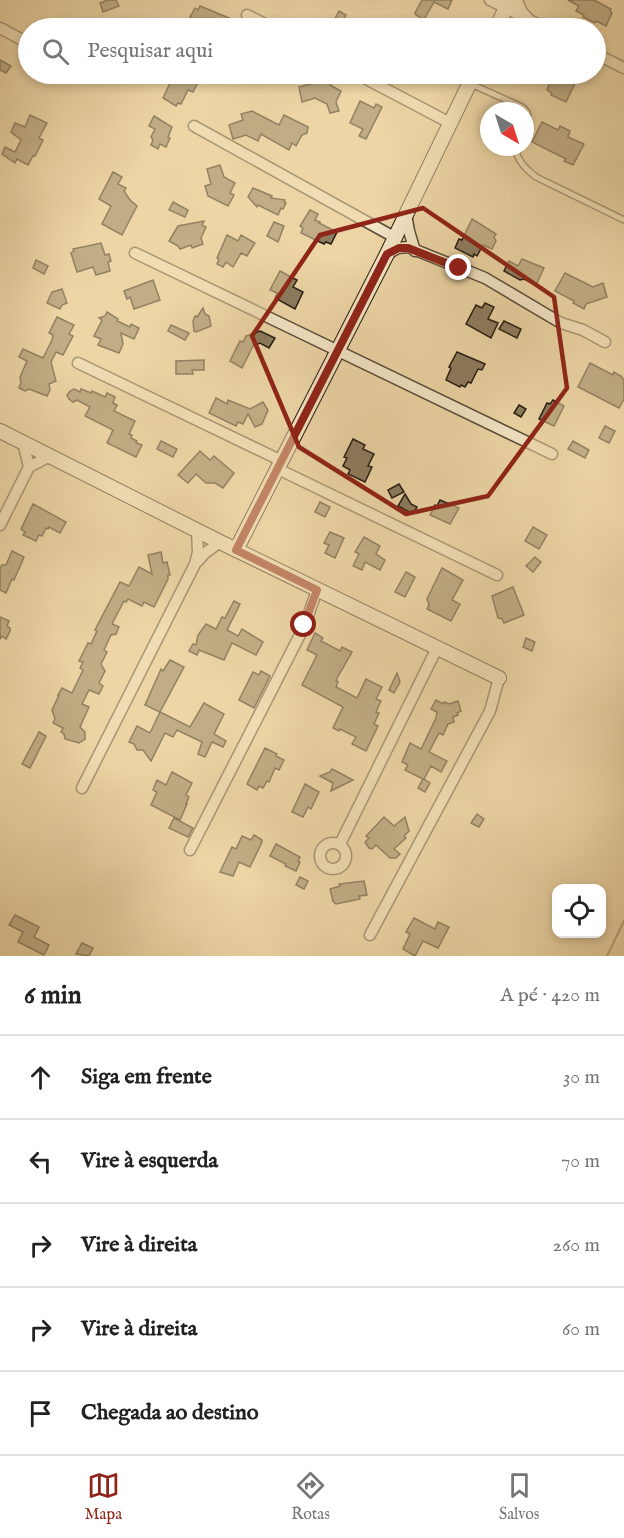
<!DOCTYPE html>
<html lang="pt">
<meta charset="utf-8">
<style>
:root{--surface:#fff;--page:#f2f2f2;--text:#222;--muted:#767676;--line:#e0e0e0;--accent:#8f2418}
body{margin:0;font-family:"IM FELL English",serif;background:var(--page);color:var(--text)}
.controls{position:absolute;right:18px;bottom:18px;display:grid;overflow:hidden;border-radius:12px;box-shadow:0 3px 9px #0003}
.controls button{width:54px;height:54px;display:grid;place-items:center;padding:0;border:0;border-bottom:2px solid var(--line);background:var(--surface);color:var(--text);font:30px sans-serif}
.compass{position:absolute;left:480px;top:102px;width:54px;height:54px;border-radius:50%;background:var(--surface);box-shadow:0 3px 9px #0003;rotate:141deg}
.stop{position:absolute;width:18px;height:18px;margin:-14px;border:4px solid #8f2418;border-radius:50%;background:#fff}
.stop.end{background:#8f2418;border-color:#fff;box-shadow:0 2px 6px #0008}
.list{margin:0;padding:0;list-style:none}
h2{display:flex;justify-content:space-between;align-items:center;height:78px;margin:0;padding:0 24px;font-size:26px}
h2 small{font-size:20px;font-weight:400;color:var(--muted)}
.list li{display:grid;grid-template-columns:39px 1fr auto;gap:18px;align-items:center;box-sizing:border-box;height:84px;padding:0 24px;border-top:2px solid var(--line)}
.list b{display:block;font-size:22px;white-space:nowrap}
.list em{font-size:20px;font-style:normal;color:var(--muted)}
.icon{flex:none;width:33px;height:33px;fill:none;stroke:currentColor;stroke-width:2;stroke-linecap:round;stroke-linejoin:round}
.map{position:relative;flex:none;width:624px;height:956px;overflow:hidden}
.search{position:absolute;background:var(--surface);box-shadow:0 3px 9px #0003;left:18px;right:18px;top:18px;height:66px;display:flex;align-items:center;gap:15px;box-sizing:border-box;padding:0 21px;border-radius:33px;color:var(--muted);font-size:22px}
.sheet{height:498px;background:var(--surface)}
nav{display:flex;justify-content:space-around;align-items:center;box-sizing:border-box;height:84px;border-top:2px solid var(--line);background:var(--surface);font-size:16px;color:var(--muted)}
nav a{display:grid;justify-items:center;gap:3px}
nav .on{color:var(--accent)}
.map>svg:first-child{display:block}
</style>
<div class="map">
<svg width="624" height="956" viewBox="0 0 624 956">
<rect width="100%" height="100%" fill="#edd5a5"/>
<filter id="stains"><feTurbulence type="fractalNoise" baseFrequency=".00333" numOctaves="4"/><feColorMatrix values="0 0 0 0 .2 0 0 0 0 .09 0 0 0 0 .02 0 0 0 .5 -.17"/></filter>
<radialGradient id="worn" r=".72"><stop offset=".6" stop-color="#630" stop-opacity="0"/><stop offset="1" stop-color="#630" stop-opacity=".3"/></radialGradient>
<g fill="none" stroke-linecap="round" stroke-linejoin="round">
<path stroke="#75654c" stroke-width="2" d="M607 956 624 921"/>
</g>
<g fill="#8d7c5e" stroke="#261c11" stroke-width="1.5">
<path d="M108 0H116L119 6 103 12 100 3Z"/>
<path d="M422 0H452L448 9 434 2 425 18 423 19 416 15 415 13Z"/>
<path d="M568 0H594L611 9 610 11 612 13 606 26 596 21 595 23 583 17 584 15 576 11 579 6Z"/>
<path d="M200 6 229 18 224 28H196L199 23 190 17 195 8 198 10Z"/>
<path d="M339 11 346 15 339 28H330Z"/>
<path d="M0 60 11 66 6 73 0 70Z"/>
<path d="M553 74H566L570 75 569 78 576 81 566 102 551 95 552 93 547 90Z"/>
<path d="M185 75 198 82 193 92 188 90 181 104 178 103 176 106 163 98 171 81 176 84 180 76 183 78Z"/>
<path d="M321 76 332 81 330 85 341 91 336 102 339 111 330 113 327 104 315 98 302 102 299 87 318 82Z"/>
<path d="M360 101 374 108 376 104 382 107 366 139 359 136 363 129 350 123Z"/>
<path d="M252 111 279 125 284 115 308 127 307 133 302 135 296 146 292 143 289 150 261 134 258 141 246 135 233 139 229 125 243 120 241 114Z"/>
<path d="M30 115 47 123 39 138 43 140 35 156H33L28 165 17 159 15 163 2 154 5 147 15 152 21 140 11 132 15 123 25 127Z"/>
<path d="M154 116 172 127 168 137 170 138 166 147 160 144 158 149 151 145 153 140 151 137 155 129 149 126Z"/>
<path d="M542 122 558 130 560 126 570 131 568 137 584 144 573 165 564 161 566 159 532 142Z"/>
<path d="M220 165 224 177 235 183 230 193 234 195 228 206 208 196 205 186 211 184 207 169Z"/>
<path d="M113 172 122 177 118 184 126 188 124 191 130 200 137 206 122 235 102 224 111 206 99 199Z"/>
<path d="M253 188 272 196 271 198 285 200 284 202 286 203 283 209 281 208 278 215 258 205 257 207 248 197Z"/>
<path d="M173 202 188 210 185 217 169 210Z"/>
<path d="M310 210 318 214 315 220 320 222 319 223 337 232 331 244 326 242 324 244 301 233 303 228 300 226Z"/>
<path d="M472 219 496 234 494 237 496 241 492 249 483 245 477 256 474 254 473 257 455 248 459 239 462 240Z"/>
<path d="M204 221 202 225 206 227 201 238 203 244 192 248 191 245 180 249 178 246 169 241 178 226Z"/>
<path d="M274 222 284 226 278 242 267 236Z"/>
<path d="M227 235 238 241 241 235 255 243 247 256 241 253 233 267 226 262 223 267 217 264 219 259 217 258Z"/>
<path d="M101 243 105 255 109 254 111 261 108 262 110 271 96 275 93 267 77 272 71 253 74 251 73 249Z"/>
<path d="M522 259 544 268 536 285 524 279 520 280 504 271 509 261 518 266Z"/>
<path d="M36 260 48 266 44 274 33 268Z"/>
<path d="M280 271 297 280 293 287 303 292 295 309 275 298 277 293 270 290Z"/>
<path d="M565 273 593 287 603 283 607 297 586 304 584 309 573 303 574 301 555 291Z"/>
<path d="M153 280 160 300 134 309 130 297 127 299 124 291Z"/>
<path d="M62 289 67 303 62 305 60 309 47 303 52 292Z"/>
<path d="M485 303 494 307 488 319 498 323 491 338 466 324 476 305 482 308Z"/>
<path d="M203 308 205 314 209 316 211 326 196 332 194 331 193 321 195 316 197 317Z"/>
<path d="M107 312 118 319 117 321 130 327 131 324 139 328 134 339 121 333 123 344 119 353 98 345 101 339 94 336 102 320 99 318 105 316Z"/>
<path d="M57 317 74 325 69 334 73 336 63 355 56 352 51 362 56 381 49 384 50 390 47 396 29 389 25 391 19 388 21 382 20 377 27 361 19 357 23 349 43 358 52 340 53 335 49 333Z"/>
<path d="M504 321 521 329 517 338 499 329Z"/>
<path d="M171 325 189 333 185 340 168 331Z"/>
<path d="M260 331 275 338 269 348 260 343 253 346 242 368 230 361 240 341 243 342 246 336Z"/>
<path d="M457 352 485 364 482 370 478 369 471 383 468 382 465 387 461 385 460 387 446 380 451 368 449 367Z"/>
<path d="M204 360V370H192L193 374H176V361Z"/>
<path d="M590 363 613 375 614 372 621 376 624 380V399L619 408 578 387Z"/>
<path d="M74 389 80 392 81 389 91 393 92 391 105 397 107 393 115 397 113 403 117 405 114 411 135 421 129 434 132 435 131 438 137 441 136 443 142 445 136 457 107 443 113 430 85 416 90 407 77 400 73 402 69 399 67 395 70 391Z"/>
<path d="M216 398 227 404 228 400 250 409 263 402 268 410 262 424 255 427 248 414 243 424 238 422 236 426 209 413Z"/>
<path d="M553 400 564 406 554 426 539 419 547 403 550 404Z"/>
<path d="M519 405 526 409 521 417 514 413Z"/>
<path d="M605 426 615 431 609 443 599 438Z"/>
<path d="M353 439 365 445 363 449 374 454 368 466 372 467 365 482 348 474 350 470 343 466 347 458 344 457Z"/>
<path d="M161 441 177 449 173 457 157 449Z"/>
<path d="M573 441 589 450 585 458 568 449Z"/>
<path d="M200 451 210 460 214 456 234 473 223 488 215 483H206L196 474 188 483 178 475Z"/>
<path d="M399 484 404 492 392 498 388 490Z"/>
<path d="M405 494 411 504 417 507 413 514 398 506Z"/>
<path d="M440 500 459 508 450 524 430 515 435 505 437 506Z"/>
<path d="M320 502 330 507 325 517 315 512Z"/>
<path d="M33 504 66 522 60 533 49 527 48 529 46 528 42 536 39 535 36 541 23 535 25 532 21 529Z"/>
<path d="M533 527 547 535 539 549 525 541Z"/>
<path d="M330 532 344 538 335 558 325 553 329 545 324 543Z"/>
<path d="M364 537 380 546 376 554 385 560 380 570 365 562 362 570 353 566 359 554 355 552Z"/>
<path d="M12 551 24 557 14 580 12 579 6 593 0 590V569L2 565H6Z"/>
<path d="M161 552 163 563 167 562 170 575H168V579L154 607 144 602 142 606 128 599 126 602 124 601 112 624 119 627 116 634 111 635 104 650 107 652 101 664 105 671 99 683 103 686 99 694 89 690 82 704 89 707 80 727 85 732V739L79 743 65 739 64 734 61 732 63 728 53 723 55 719 52 710 59 695H58L62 688 72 693 83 670 80 668 83 662 79 661 88 643 91 644 97 631 95 630 120 582 129 586 139 567 152 574 148 555Z"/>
<path d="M535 557 541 562 533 572 526 566Z"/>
<path d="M442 568 463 580 452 600 460 604 451 621 427 609 429 605 427 599Z"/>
<path d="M406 572 415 577 405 597 395 592Z"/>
<path d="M513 587 524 615 504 623 502 619 498 618 492 596Z"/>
<path d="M234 601 240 604 227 630 238 636 242 629 263 642 256 655 232 643 224 660 199 650 197 655 189 651 193 644 196 645 198 635 206 624 216 629 222 617 225 618Z"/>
<path d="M0 617 9 621 7 626 10 628V631L6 639 2 636 0 639Z"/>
<path d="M315 633 323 638 321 641 340 651 342 647 352 652 336 680 338 682 336 687 357 698 366 679 382 687 376 699 381 701 376 712 379 713 374 724 378 726 366 751 352 744 356 737 340 729 339 731 333 728 343 707 302 685 317 655 307 650Z"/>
<path d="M526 638 535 642 532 651 523 647Z"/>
<path d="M170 660 184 667 160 712 190 727 204 703 224 714 214 734 226 741 223 747 212 742 205 757 198 754 202 742 177 730 173 737 165 733 151 761 143 750H137L134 744 129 742 137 726 150 733 160 712 145 705 161 669 163 671Z"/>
<path d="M261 671 270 676 254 708 239 700 253 672 259 675Z"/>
<path d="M397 673 400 682 394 693 389 690Z"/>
<path d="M436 700 443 704 444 702 449 704 458 701 461 711 457 713 458 715 453 717 454 722 448 724 443 735 439 733 429 752 447 761 441 772 431 766 424 779 430 783 425 792 418 788 423 779 405 770 408 765 402 762 410 743 421 749 436 718 437 712 431 709Z"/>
<path d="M39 732 46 736 30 768 22 764Z"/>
<path d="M265 748 277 754 276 756 284 760 279 770 275 768 269 782 267 781 263 788 259 786 257 790 247 784Z"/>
<path d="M332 769 353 780 331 791 333 783 320 776 330 772Z"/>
<path d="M172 772 192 783 186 795 189 797 186 804H187L180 820 151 805 157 792 153 790 157 780 166 785Z"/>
<path d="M305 784 319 792 311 809 308 807 303 817 292 812Z"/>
<path d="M477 814 484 819 479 827 471 823Z"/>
<path d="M384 817 394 826 405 817 409 831 404 836 406 838 394 849 400 854 396 858H390L376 845 372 849 369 848 365 842 369 838 366 836Z"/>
<path d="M174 818 193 828 188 837 169 828Z"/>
<path d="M254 835 262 840V842L250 867 239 862 233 876 220 872 232 847 236 849 242 836 251 840Z"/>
<path d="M276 844 300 857 298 861 300 862 296 871 285 866 286 864 270 856Z"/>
<path d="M300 877 308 881 304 889 296 885Z"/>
<path d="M364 881 367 895 359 896 360 899 336 904 333 901 330 889 340 886 339 884Z"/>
<path d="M15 915 39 927 34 937 49 945 44 955 18 942 23 932 9 925Z"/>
<path d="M414 918 435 929 438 922 449 927 438 948 423 941 415 956 403 949 410 934 406 932Z"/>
<path d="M82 943 93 948 89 956 76 954Z"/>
</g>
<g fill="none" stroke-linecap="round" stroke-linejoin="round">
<g stroke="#584a36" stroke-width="8">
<g id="lane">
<path d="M471 84 522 107C530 113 528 116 525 124"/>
<path d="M516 147C516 160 526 169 536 177L624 220"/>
</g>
</g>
<g stroke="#584a36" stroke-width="13">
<g id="street">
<path d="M490 0 545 28"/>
<path d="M517 0 522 12 527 17"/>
<path d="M247 15 273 28"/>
<path d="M0 28 28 43"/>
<path d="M596 54 624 68"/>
<path d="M357 74 450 123"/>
<path d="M194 126 394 237"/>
<path d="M406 214 409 231 415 251"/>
<path d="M135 253 552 454"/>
<path d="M387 254 398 248 408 247 485 278 561 323 583 330 605 342"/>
<path d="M78 363 282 461"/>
<path d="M29 467 50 456"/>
<path d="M278 469 497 575"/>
<path d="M0 525 29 467 23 442"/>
<path d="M198 561 205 553 220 542"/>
<path d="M82 788 195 564 198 552 197 531"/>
<circle cx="333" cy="856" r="13"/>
<path d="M340 844 437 648"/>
<path d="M190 850 305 625 317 590"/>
<path d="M370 935 490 711 499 678"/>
</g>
</g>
<g stroke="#261c11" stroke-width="16">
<g id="secondary">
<path d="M496 28 510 0"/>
<path d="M0 431 220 542 499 678"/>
<path d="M236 550 387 254 474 74"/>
</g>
</g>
<use href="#lane" stroke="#f3e4c4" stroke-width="5"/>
<use href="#street" stroke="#f3e4c4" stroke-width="10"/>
<use href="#secondary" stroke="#f3e4c4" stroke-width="14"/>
</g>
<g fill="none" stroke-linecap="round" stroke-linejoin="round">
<path stroke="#8f2418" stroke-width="8" d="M304 625 317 590 236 550 387 254 399 248H408L459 268"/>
</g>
<path d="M0 0H624V956H0ZM423 208 554 297 567 388 488 496 406 514 299 447 252 336 320 235Z" fill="#edd5a5" fill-opacity=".55" fill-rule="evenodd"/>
<path fill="none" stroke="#8f2418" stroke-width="4.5" stroke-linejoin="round" d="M423 208 554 297 567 388 488 496 406 514 299 447 252 336 320 235Z"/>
<rect width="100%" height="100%" filter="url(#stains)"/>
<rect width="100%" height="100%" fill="url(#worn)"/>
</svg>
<div class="controls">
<button><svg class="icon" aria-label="locate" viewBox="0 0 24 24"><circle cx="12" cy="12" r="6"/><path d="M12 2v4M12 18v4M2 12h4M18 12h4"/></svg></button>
</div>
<svg class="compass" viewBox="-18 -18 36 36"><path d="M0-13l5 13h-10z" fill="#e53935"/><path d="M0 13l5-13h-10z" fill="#767676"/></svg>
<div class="stop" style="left:304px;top:625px"></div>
<div class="stop end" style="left:459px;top:268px"></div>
<div class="search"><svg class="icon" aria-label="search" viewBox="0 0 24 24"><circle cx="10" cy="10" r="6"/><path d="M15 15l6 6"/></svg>Pesquisar aqui</div>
</div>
<section class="sheet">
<h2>6 min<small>A pé · 420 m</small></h2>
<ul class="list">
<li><svg class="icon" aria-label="ahead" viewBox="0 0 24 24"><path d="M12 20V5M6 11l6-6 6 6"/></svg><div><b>Siga em frente</b></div><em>30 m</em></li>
<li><svg class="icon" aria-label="left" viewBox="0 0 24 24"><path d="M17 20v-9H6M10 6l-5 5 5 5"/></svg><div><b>Vire à esquerda</b></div><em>70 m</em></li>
<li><svg class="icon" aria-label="right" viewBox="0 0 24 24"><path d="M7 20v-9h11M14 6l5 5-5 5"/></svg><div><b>Vire à direita</b></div><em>260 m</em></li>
<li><svg class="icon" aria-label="right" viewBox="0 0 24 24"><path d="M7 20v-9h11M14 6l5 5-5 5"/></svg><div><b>Vire à direita</b></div><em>60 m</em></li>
<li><svg class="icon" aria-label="arrive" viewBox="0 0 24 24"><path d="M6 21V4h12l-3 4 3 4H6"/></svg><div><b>Chegada ao destino</b></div></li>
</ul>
</section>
<nav>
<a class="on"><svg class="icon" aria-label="map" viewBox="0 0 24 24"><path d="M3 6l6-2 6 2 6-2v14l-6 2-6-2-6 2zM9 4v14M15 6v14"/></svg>Mapa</a>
<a><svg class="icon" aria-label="directions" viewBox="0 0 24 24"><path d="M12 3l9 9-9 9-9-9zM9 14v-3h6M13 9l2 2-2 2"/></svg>Rotas</a>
<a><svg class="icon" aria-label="saved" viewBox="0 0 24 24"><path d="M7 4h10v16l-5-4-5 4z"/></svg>Salvos</a>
</nav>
